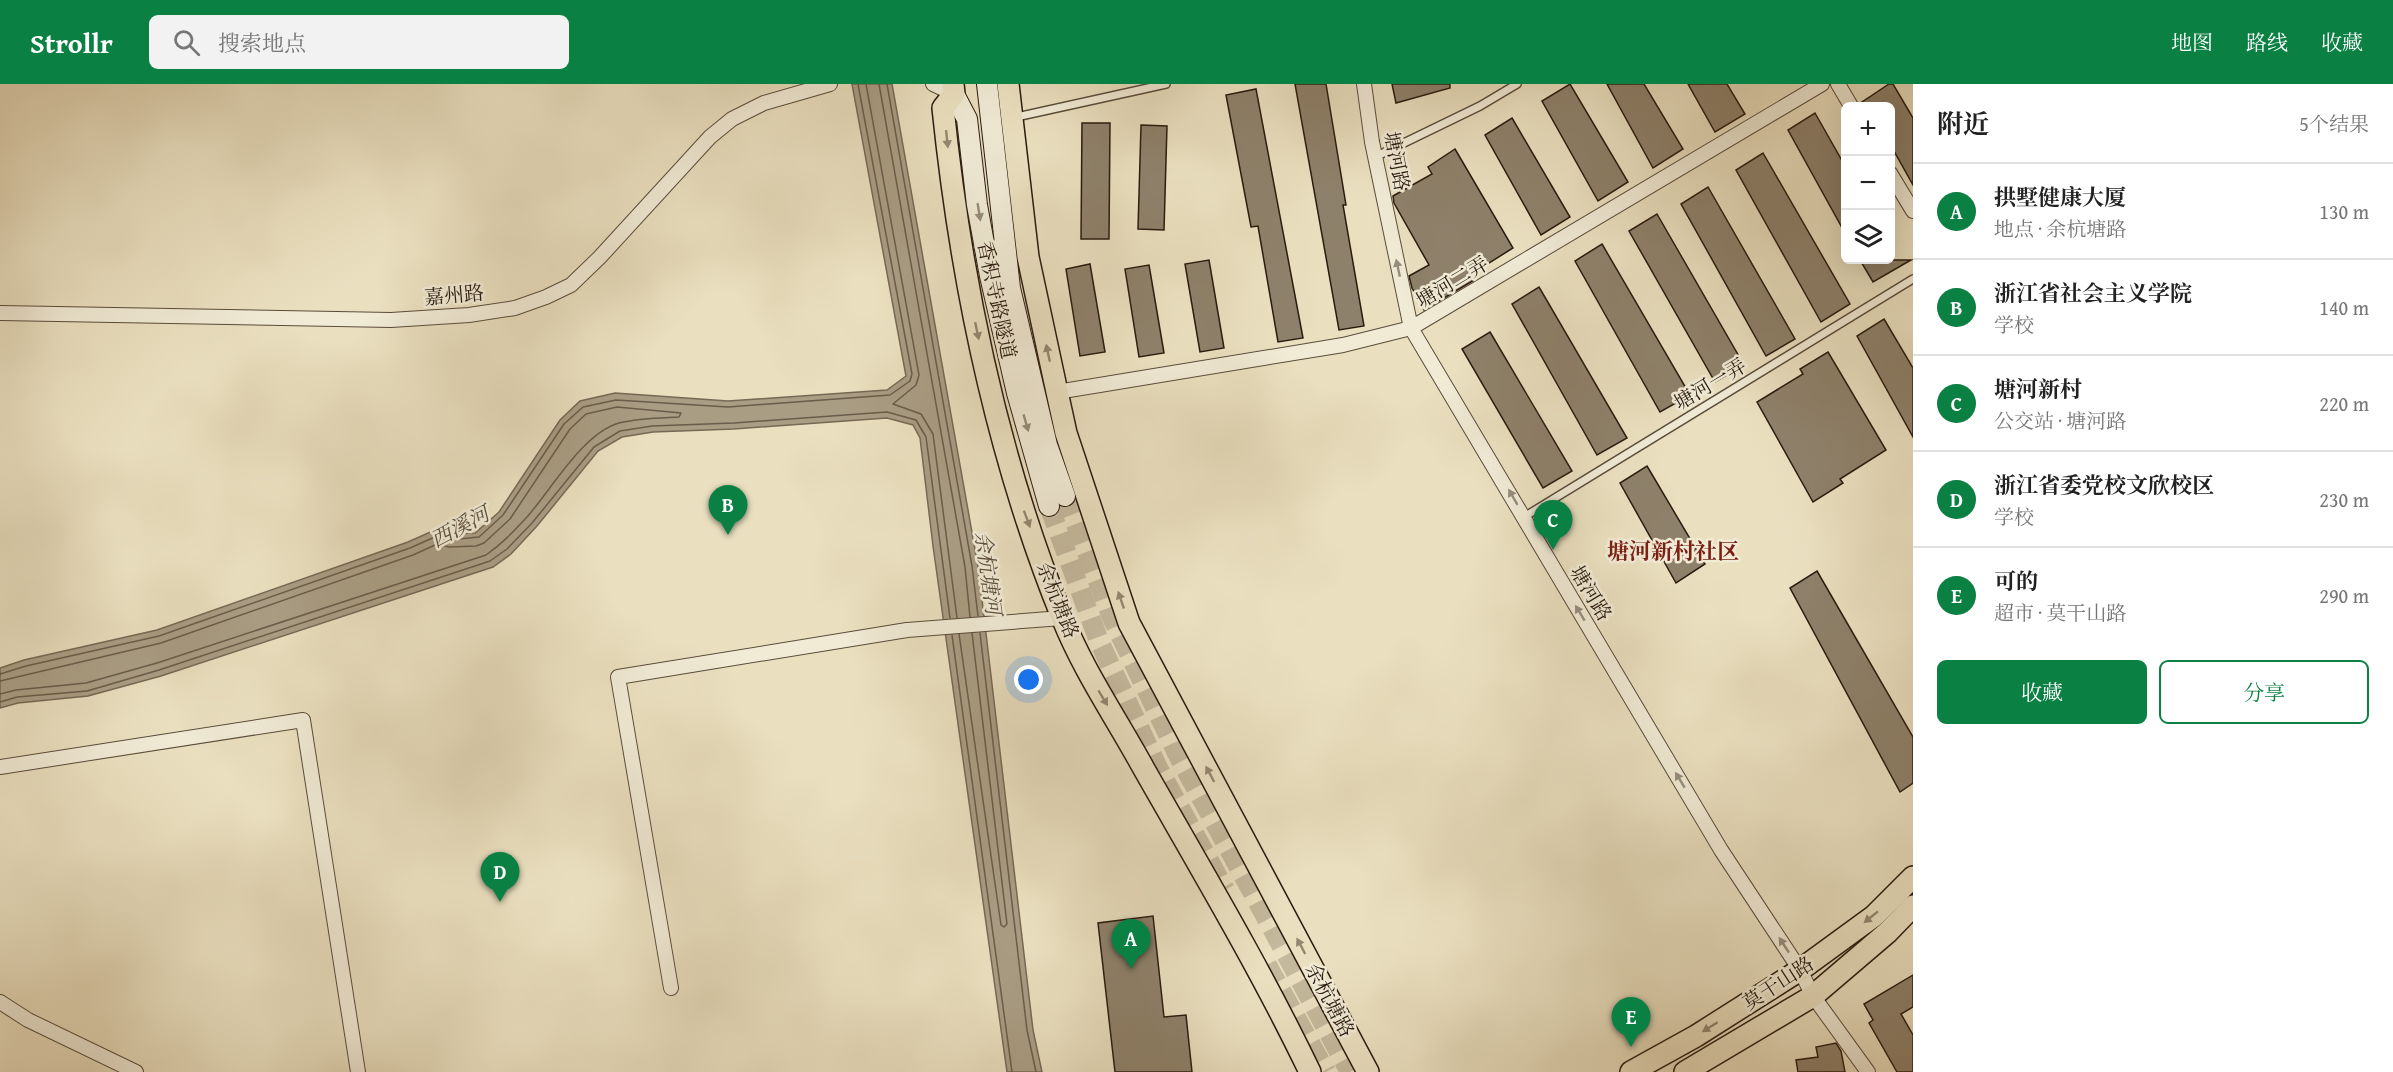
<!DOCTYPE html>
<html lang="zh">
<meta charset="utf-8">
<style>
:root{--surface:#fff;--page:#f2f2f2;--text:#222;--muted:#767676;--line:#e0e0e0;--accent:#0b8043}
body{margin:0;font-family:"Gentium Book Plus","Noto Serif SC",serif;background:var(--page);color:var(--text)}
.controls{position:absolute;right:18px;top:18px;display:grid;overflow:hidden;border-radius:9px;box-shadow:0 6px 24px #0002}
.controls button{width:54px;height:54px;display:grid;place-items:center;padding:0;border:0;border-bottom:2px solid var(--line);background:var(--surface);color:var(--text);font:30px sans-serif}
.you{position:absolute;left:1029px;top:596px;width:21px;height:21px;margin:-15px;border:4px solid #fff;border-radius:50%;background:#1a73e8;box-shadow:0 0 0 9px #1a73e833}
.badge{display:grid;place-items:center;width:39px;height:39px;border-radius:50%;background:var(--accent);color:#fff;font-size:20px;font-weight:700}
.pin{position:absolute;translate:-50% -50px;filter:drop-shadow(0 2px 3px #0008)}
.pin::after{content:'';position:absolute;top:32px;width:21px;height:18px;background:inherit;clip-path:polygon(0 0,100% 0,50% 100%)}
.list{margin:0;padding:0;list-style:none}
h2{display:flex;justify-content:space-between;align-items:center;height:78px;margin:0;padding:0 24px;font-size:26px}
h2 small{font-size:20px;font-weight:400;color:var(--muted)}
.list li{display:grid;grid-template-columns:39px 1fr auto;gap:18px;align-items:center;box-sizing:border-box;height:96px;padding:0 24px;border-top:2px solid var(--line)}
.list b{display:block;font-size:22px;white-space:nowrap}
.list p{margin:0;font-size:20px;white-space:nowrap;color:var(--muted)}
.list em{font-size:20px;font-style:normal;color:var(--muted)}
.actions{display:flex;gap:12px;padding:18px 24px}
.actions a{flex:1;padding:14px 0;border:2px solid var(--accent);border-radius:9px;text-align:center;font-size:21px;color:var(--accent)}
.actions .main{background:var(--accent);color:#fff}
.icon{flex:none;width:33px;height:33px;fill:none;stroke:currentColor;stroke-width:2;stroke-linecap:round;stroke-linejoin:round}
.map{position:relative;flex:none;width:1913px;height:988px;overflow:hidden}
header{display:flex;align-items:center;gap:36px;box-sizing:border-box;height:84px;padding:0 30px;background:var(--accent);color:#fff}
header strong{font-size:28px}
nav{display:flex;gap:33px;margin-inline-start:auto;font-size:21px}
.search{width:420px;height:54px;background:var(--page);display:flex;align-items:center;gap:15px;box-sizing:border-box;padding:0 21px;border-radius:9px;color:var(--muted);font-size:22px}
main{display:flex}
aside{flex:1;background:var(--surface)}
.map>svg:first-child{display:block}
</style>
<header>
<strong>Strollr</strong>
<div class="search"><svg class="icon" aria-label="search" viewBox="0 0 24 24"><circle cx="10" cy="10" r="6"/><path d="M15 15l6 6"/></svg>搜索地点</div>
<nav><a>地图</a><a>路线</a><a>收藏</a></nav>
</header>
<main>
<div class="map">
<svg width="1913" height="988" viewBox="0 0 1913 988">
<rect width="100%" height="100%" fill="#eae0c0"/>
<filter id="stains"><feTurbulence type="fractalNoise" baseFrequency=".00333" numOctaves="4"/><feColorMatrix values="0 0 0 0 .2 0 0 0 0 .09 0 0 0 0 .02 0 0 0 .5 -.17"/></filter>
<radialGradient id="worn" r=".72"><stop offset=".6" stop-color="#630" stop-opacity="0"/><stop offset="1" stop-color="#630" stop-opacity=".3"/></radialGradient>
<path fill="#a99d84" stroke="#766955" stroke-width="1.5" d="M852 0H892L978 482 1033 946 1042 988H1007L933 462 920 354 913 341 887 334 734 345 653 348 622 353 598 367 537 442 511 470 493 483 161 592 88 612 18 619 0 624V584L24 576 157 546 408 458 437 445 449 450 475 449 499 428 560 336 580 317 615 309 728 317 887 306 906 292Z"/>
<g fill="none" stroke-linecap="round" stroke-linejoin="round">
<g stroke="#6a5c4a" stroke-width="1.5">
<path d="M866 0 919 291 916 301 893 320 921 330 933 350 957 534"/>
<path d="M879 0 965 483 970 533"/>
<path d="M887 0 972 482 978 532"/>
<path d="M980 549 1027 946 1036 988"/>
<path d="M959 550 1001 841 1004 843 1007 840 972 549"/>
<path d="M952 551 1012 988"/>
<path d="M0 590 26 582 159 552 410 464 437 452 449 456 479 453 503 431 564 340 583 323 616 316 728 323 890 311 910 297 912 290 858 0"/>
<path d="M0 597 161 559 413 471 437 460 449 463 476 462 484 459 510 435 570 345 586 330 617 323 681 329 679 333C659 334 639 334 619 339 583 349 551 406 527 433 514 447 502 460 486 471L157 579 86 599 16 606 0 610"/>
<path d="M0 618 17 613 87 607 159 586 490 477 507 465 532 439 594 363 620 347 652 342 734 339 887 328 916 336 926 353 950 534"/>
</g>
</g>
<g fill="#8e816b" stroke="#2a1b0f" stroke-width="1.5">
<path d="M1295 0H1326L1346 121H1343L1364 242 1339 246Z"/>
<path d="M1392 0H1450V4L1396 19Z"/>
<path d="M1570 0 1628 98 1598 117 1542 17Z"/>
<path d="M1607 0H1644L1683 65 1653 84Z"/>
<path d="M1688 0H1727L1745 30 1715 48Z"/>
<path d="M1889 0H1893L1913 34V101L1890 60V22H1860L1859 20Z"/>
<path d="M1256 5 1303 254 1278 258 1258 142 1251 143 1226 11Z"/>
<path d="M1815 29 1845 82V149L1788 46Z"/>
<path d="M1512 34 1570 133 1541 151 1485 51Z"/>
<path d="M1082 39H1110L1109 155H1081Z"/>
<path d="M1141 41 1167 42 1164 146 1138 145Z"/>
<path d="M1455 65 1513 164 1473 189 1476 195 1424 226 1412 204 1409 192 1429 181 1394 119 1393 112 1432 90 1428 83Z"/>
<path d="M1763 69 1850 220 1821 238 1736 86Z"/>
<path d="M1708 103 1795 255 1766 272 1681 120Z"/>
<path d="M1657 130 1744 281 1715 298 1629 147Z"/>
<path d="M1602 160 1690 311 1660 328 1575 177Z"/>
<path d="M1209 176 1224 264 1200 268 1185 180Z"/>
<path d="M1860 176H1911L1873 198Z"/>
<path d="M1090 180 1105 268 1080 272 1066 185Z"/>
<path d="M1149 181 1164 269 1139 273 1125 185Z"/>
<path d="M1539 203 1627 354 1597 371 1512 220Z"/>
<path d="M1884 235 1913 284V353L1857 252Z"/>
<path d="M1490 248 1572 387 1543 404 1462 265Z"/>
<path d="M1828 268 1886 366 1840 395 1843 399 1813 418 1757 318 1803 290 1800 285Z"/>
<path d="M1647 382 1705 480 1676 499 1620 399Z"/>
<path d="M1817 487 1913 653V699L1900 708 1790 504Z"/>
<path d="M1153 832 1164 933 1186 931 1192 988H1115L1098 839Z"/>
<path d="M1913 891V923L1901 930 1913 951V988H1897L1869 939 1873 936 1864 920Z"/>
<path d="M1836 959 1841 967 1845 988H1798L1796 976 1818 973 1816 963Z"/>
</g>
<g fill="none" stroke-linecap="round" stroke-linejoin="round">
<g stroke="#c4b99d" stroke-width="20" stroke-dasharray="20 10" stroke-linecap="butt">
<path d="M1065 412 1113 536 1178 671 1350 988"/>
<path d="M1049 422 1099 557 1158 684 1225 806"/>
<path d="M1267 881 1326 988"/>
</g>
<g stroke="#5a4c3b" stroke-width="10">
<g id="service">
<path d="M1016 33 1166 0"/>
<path d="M1375 73 1480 22 1517 0"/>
<path d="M1524 433 1913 195"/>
</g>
</g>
<g stroke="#5a4c3b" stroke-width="16">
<g id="minor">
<path d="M933 0 954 10"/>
<path d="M1364 0 1372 58 1411 244 1721 766 1800 886 1813 912 1868 988"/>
<path d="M1838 0 1851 22"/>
<path d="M1890 89 1913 127"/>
<path d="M0 229 391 236 469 231 515 224 546 213 571 201 600 173 710 53 732 35 764 19 830 0"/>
<path d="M1057 308 1343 261 1411 244 1822 0"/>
<path d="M0 683 303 636 358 988"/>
<path d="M671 904 618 593 907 546 1062 534"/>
<path d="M0 918 28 936 136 988"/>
</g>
</g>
<g stroke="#2a1b0f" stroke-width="22">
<g id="secondary">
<path d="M987 0 1010 204 1047 361 1065 412"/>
<path d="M954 10 967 35 977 121 990 192 1017 309 1049 422"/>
</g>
</g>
<g stroke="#2a1b0f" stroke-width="24">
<g id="primary">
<path d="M953 0 954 10 943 24C961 198 996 370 1062 533 1083 586 1116 634 1144 685 1201 785 1260 884 1310 988"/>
<path d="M1008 0 1028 173 1057 308 1066 349 1129 539 1368 988"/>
<path d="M1631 988 1696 952 1800 886 1874 832 1913 793"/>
<path d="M1685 988 1813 912 1888 848 1913 822"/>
</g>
</g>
<use href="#service" stroke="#f1ebd6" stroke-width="7"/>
<use href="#minor" stroke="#f1ebd6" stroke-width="14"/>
<use href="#secondary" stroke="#f1ebd6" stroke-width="20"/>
<use href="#primary" stroke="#eae0c0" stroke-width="21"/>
</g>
<defs><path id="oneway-solid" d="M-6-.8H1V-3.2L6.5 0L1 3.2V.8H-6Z" transform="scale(1.5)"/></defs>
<g fill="#948770">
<use href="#oneway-solid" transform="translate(947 55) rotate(84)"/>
<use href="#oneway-solid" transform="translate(977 247) rotate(78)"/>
<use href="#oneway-solid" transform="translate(1048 269) rotate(-102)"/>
<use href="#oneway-solid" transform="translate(1027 435) rotate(70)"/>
<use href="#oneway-solid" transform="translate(1121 516) rotate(-109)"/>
<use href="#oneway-solid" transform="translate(1103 614) rotate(59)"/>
<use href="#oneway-solid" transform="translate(1210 690) rotate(-118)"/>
<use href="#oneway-solid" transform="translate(1871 833) rotate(141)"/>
<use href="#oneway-solid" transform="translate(1301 862) rotate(-118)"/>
<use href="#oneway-solid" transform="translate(1710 943) rotate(148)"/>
</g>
<g fill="#978d7c">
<use href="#oneway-solid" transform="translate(979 128) rotate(81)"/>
<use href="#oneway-solid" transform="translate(1398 184) rotate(-102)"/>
<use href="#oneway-solid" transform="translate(1026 339) rotate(74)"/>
<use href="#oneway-solid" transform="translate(1513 413) rotate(-120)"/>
<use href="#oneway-solid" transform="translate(1580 529) rotate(-121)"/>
<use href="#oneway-solid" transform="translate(1680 696) rotate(-121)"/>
<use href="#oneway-solid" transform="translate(1784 861) rotate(-123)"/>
</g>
<g text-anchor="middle" stroke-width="5" stroke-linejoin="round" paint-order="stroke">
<g font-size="20" fill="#2a1b0f" stroke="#f1ebd6">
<text transform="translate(1397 77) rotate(79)" y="7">塘河路</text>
<text transform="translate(1452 198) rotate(-31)" y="7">塘河二弄</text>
<text transform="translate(454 211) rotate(-5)" y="7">嘉州路</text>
<text transform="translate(997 216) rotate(78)" y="7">香积寺路隧道</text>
<text transform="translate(1710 300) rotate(-31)" y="7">塘河一弄</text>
<text transform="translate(1591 509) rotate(59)" y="7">塘河路</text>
<text transform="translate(1058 516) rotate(68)" y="7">余杭塘路</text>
<text transform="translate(1778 899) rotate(-33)" y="7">莫干山路</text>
<text transform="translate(1330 916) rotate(62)" y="7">余杭塘路</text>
</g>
<g font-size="21" font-style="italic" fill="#5d4f3e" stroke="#f1ebd6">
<text transform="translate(460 443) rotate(-28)" y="7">西溪河</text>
<text transform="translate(988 489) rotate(82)" y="7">余杭塘河</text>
</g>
<g font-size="22" font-weight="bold" fill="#7a1f14" stroke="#f1ebd6">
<text x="1673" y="475">塘河新村社区</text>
</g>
</g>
<rect width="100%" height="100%" filter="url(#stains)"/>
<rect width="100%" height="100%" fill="url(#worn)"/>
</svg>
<div class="controls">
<button>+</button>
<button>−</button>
<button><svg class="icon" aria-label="layers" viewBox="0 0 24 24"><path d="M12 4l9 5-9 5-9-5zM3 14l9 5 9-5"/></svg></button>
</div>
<div class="you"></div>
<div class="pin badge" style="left:1131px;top:885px">A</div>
<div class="pin badge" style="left:728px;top:451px">B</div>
<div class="pin badge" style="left:1553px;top:466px">C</div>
<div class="pin badge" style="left:500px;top:818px">D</div>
<div class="pin badge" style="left:1631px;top:963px">E</div>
</div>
<aside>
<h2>附近<small>5个结果</small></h2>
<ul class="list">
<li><span class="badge">A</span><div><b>拱墅健康大厦</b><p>地点 · 余杭塘路</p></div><em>130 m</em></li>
<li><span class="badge">B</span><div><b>浙江省社会主义学院</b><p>学校</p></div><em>140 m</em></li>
<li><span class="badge">C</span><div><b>塘河新村</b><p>公交站 · 塘河路</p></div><em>220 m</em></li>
<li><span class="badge">D</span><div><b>浙江省委党校文欣校区</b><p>学校</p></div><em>230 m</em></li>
<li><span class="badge">E</span><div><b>可的</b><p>超市 · 莫干山路</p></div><em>290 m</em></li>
</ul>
<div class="actions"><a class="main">收藏</a><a>分享</a></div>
</aside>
</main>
